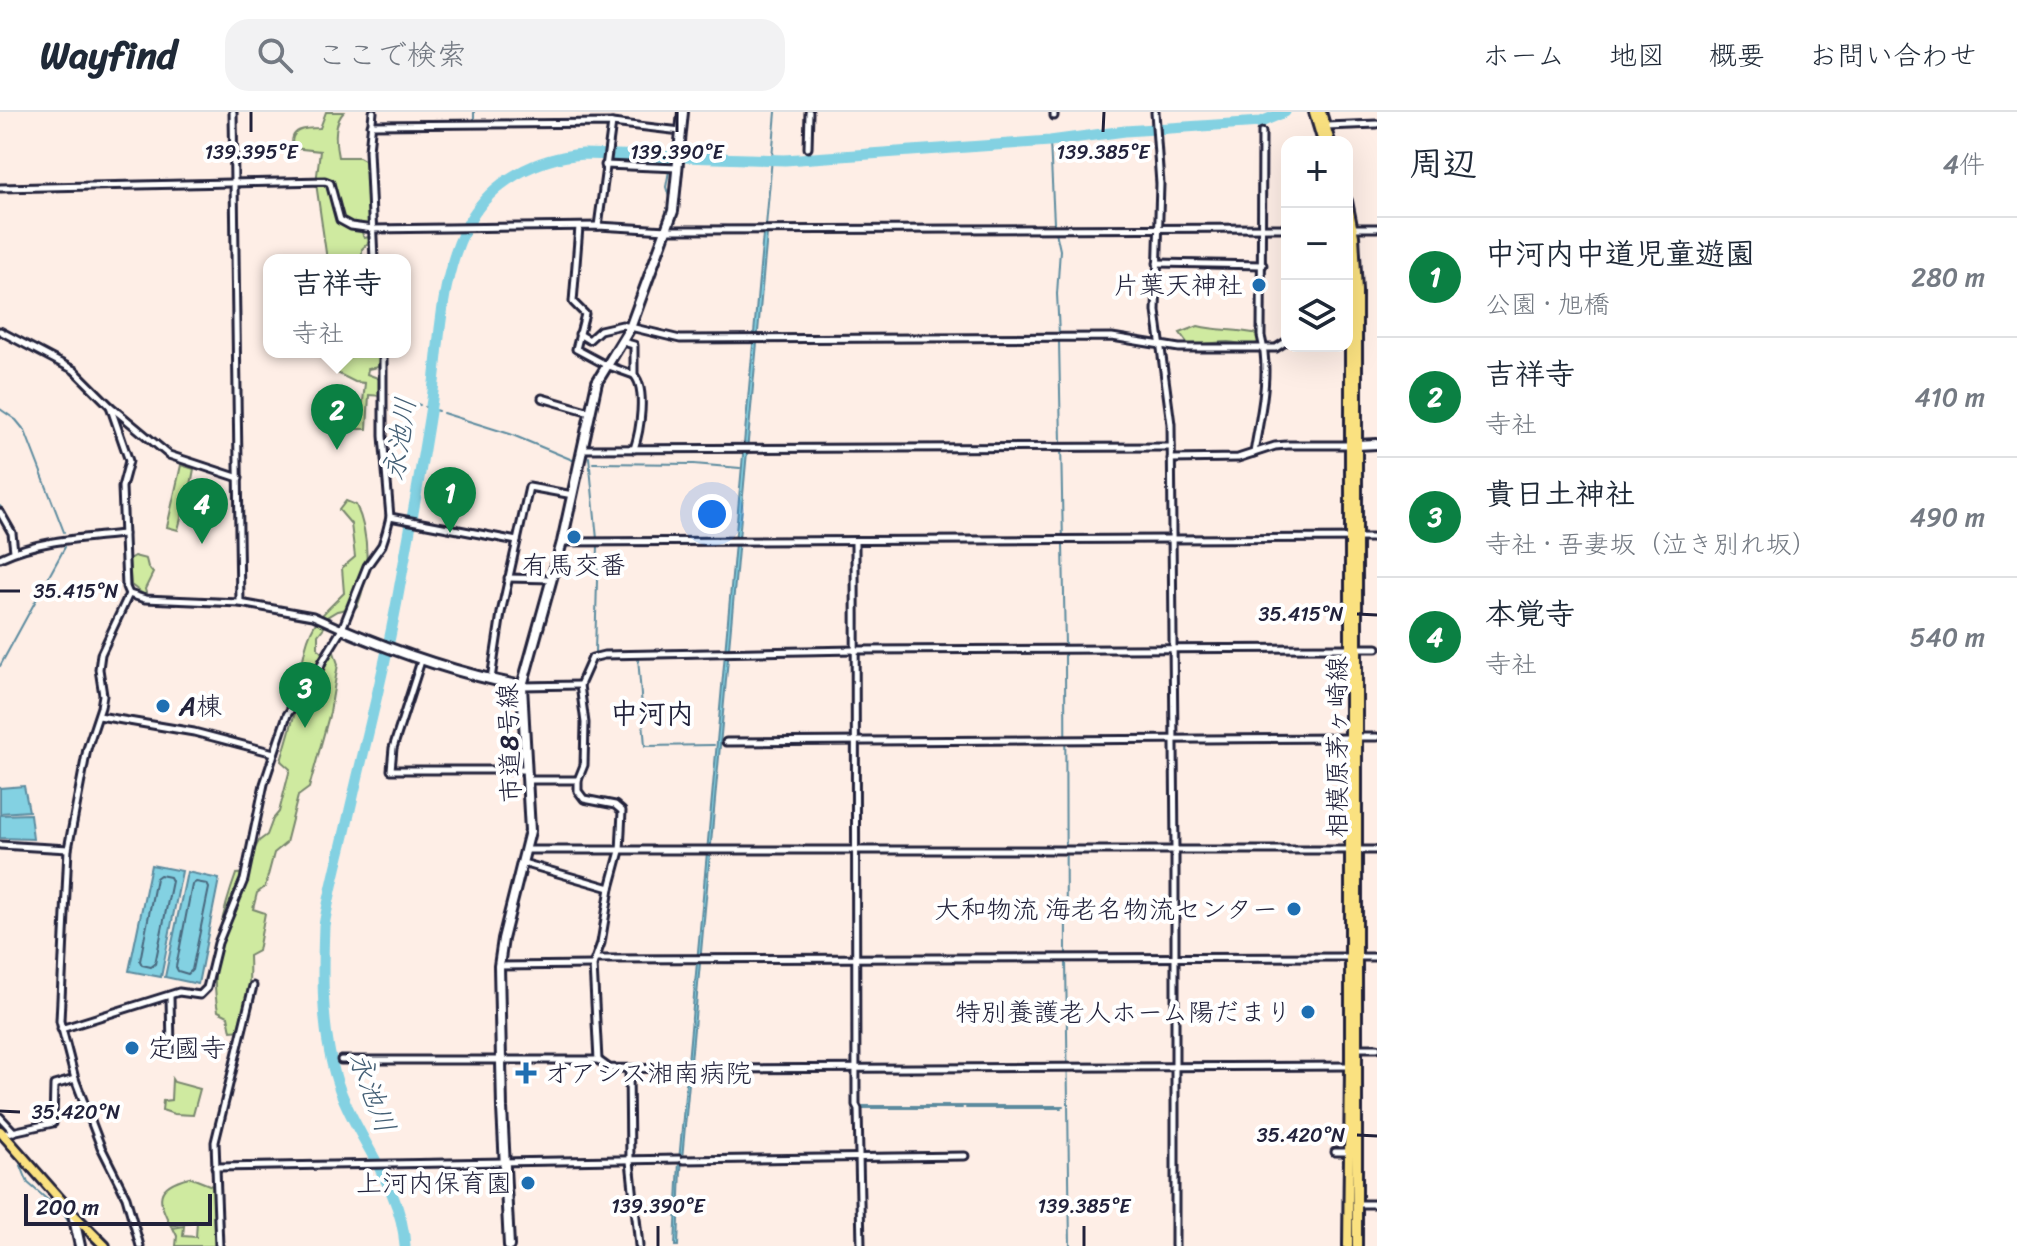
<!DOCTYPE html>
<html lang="ja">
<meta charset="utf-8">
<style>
:root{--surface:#fff;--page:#f2f2f3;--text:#1f2937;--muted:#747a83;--line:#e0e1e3;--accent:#0b8043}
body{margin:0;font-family:Sriracha,"Klee One",sans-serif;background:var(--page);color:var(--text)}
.controls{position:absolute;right:24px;top:24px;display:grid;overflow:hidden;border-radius:16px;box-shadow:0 8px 32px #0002}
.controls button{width:72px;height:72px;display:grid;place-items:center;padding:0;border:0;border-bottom:2px solid var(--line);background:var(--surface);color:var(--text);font:40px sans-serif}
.scale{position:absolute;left:24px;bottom:20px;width:188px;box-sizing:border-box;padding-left:8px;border:4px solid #22223b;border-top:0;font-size:22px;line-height:28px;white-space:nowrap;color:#22223b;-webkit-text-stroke:6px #fff;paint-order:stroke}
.you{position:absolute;left:712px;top:402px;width:28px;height:28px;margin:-20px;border:6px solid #fff;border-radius:50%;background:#1a73e8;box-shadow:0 0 0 12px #1a73e833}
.badge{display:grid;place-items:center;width:52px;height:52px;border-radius:50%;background:var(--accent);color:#fff;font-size:26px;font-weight:700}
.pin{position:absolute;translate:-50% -66px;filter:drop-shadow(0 2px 4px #0008)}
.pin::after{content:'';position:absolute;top:42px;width:28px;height:24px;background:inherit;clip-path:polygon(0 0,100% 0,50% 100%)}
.popup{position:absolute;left:263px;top:142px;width:148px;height:104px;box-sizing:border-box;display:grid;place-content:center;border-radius:16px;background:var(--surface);filter:drop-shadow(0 2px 6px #0005);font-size:26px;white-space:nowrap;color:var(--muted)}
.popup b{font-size:30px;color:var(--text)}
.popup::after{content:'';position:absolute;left:50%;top:100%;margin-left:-16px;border:16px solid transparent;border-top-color:var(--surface)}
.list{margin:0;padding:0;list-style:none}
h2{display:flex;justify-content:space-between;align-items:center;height:104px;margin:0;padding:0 32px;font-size:34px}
h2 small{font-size:26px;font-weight:400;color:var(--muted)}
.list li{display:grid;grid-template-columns:52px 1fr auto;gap:24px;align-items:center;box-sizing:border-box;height:120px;padding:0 32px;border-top:2px solid var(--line)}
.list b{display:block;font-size:30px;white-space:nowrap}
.list p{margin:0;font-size:26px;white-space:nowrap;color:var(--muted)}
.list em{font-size:26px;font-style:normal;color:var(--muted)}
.icon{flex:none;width:44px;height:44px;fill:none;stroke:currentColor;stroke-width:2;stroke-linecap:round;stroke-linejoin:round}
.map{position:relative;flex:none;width:1377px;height:1134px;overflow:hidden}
header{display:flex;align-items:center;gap:48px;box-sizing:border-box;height:112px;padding:0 40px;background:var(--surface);border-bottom:2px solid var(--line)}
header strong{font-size:38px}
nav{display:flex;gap:44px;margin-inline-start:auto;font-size:28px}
.search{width:560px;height:72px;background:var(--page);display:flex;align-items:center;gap:20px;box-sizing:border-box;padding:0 28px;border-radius:24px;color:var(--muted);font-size:30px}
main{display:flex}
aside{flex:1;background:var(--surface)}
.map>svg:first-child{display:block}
</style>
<header>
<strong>Wayfind</strong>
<div class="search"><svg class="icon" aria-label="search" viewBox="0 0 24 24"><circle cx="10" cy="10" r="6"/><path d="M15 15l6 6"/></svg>ここで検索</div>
<nav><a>ホーム</a><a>地図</a><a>概要</a><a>お問い合わせ</a></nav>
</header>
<main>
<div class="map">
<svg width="1377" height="1134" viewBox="0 0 1377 1134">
<rect width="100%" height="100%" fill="#feeee6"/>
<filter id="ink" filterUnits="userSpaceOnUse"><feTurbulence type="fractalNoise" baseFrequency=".0125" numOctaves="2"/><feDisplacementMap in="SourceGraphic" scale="16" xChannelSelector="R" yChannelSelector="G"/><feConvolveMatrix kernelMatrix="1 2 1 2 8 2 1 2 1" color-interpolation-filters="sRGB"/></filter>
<g filter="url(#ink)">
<g fill="#cfeaa0" stroke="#78866e" stroke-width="2">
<path d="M326 0H344C333 11 335 30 338 45H359L368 50 372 114 360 115 364 126 369 125V130L362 137V148H327L316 71 320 39 293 36C288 16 306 16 320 16Z"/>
<path d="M1198 214C1218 219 1237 217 1257 222L1261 230C1249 236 1241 231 1228 230 1214 230 1202 234 1188 232L1180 221Z"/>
<path d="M335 240H380L378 255 368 257 367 262 383 268V284L369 283 367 317H348L347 323 331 322V317H336L344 300 362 299 365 271 355 270 335 260V248L331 245Z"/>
<path d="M181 353 194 357 187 394 183 398 178 418 167 415Z"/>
<path d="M346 389 356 393C370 423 370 464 357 495L337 499 327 505 325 514 318 523V536L323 543C316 557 315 571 300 579 297 567 301 559 303 547 310 510 319 506 344 481L342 456 355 445 351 412 339 398Z"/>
<path d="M134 444 146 447 148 455 153 461 145 477 147 485 131 473 129 447Z"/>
<path d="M333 537 338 552 330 600 309 676 298 684 286 731 274 741 265 775 257 781 253 797 265 801 258 839 249 844C250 869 249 894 243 918L231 919 228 904 218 899C209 855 221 804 236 762L247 761 254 738 259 729 267 723 273 707 279 700 290 657 281 649 296 597 314 575 321 556Z"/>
<path d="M172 967 174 970 200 977 193 1003 174 1002 162 998 163 989 171 988Z"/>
<path d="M189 1065 212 1074 221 1134H176L177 1124 173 1116 184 1114 183 1124 196 1125 197 1109 171 1114C157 1087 154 1074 189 1065Z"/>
</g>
<g fill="#83d1e2" stroke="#5c8b9f" stroke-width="2">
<path d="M763 122H767L681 1058 678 1134H675L679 1049Z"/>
<path d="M24 674 29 699 0 701V676Z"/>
<path d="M30 702 33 727 0 726V703Z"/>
<path d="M151 753 182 759 161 865 129 859Z"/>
<path d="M187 760 219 767 198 872 165 865Z"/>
</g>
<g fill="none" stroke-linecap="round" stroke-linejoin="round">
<g stroke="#49687e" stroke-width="2">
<path d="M160 763 170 765 172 769 155 852 151 855 142 853 140 849 156 766Z"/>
<path d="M196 770 207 772 209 776 192 858 188 862 178 859 176 855 192 773Z"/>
</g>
<g stroke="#5c8b9f" stroke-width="2">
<path d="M474 0V9"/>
<path d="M1050 29 1054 111 1060 138 1057 182 1059 222"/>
<path d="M766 114 776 0"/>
<path d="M662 115 670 88 666 75 669 59"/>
<path d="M617 227 626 212 660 121"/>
<path d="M1059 229 1065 534"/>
<path d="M392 285 420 293"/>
<path d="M425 295 438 299"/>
<path d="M0 297 16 308 25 319 64 420"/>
<path d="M443 301 510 322 575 349"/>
<path d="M589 345 597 427"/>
<path d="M593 351 694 352 740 356"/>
<path d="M0 394 12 413 17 434"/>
<path d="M595 540 598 433"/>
<path d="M1065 541 1066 842"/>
<path d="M601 547 638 545 645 634 714 633"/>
<path d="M0 554 65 435"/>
<path d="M853 745V767"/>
<path d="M1066 849 1070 1134"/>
<path d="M860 994H1063"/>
<path d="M863 996H962"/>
<path d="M966 996H1061"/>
<path d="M20 1051 28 1071 64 1102 73 1118"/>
</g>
<path stroke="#83d1e2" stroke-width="11" d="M405 1134C402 1076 359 1030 340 978 321 927 322 867 324 814 330 776 341 739 349 702 365 631 384 561 397 489 409 422 422 355 432 287 440 229 440 162 469 110 492 68 537 46 583 42L785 48 1050 29 1125 19 1261 10 1285 0"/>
<g stroke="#22223b" stroke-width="11">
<g id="street">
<path d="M233 0 240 491"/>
<path d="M373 0 369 38 374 148"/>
<path d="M1155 0 1160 72 1156 199 1171 312 1175 738V1134"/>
<path d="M1054 4V0"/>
<path d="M371 13 612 11 681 19"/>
<path d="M1326 14 1377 12"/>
<path d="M808 36 809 0"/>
<path d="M605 53 678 56"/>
<path d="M0 76 325 69 330 71 340 108 351 114 373 117 598 114 667 118 1287 116"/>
<path d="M598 114 612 11"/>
<path d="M579 115 573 190 585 202 576 237 606 253 634 263"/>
<path d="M1347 116H1377"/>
<path d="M1157 151 1263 153"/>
<path d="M0 219 74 258 110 294 129 349 122 375 126 475 129 482"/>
<path d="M579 222 589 228 600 218 622 213 680 227 1112 225 1179 236H1276L1287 229"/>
<path d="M623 230 634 233V263C647 277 640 319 634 337"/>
<path d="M542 286 590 300"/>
<path d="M110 294 169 343 239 366"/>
<path d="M582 337 1171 335"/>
<path d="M1254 341C1260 303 1271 263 1261 224L1262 20"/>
<path d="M1171 347 1238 346 1275 334 1287 333H1352"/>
<path d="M0 400 12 421 14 439"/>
<path d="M390 405 517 429"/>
<path d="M855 429 856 993 858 997 861 1134"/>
<path d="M562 430 1377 426"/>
<path d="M0 446C38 428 83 426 124 422"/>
<path d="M508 466 551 467"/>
<path d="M129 482 101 542 99 557 103 583 101 595 87 637 68 737 60 909 75 967 101 1035 126 1085 140 1134"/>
<path d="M129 482 145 487 240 491 313 504 342 517"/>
<path d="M1358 536H1377"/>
<path d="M421 549 393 636 391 658H526"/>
<path d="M491 567 501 501 529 375 573 383"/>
<path d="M522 574 580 573"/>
<path d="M99 604 194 620 274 641"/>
<path d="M1357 625H1377"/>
<path d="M726 630 1349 626"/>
<path d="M527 668H578"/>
<path d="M0 733 68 737"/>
<path d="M526 738H1377"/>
<path d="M523 751 610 776"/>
<path d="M1357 845H1377"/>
<path d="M596 847 1350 845"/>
<path d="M499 854 593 853"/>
<path d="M170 884 171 938"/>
<path d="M61 917 179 880 200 883 207 876 218 831 244 768 264 672 287 603 295 591 312 577 322 550 342 517 367 454 382 433 386 421 390 405 383 324V240"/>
<path d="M1358 936H1377"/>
<path d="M341 948H598L609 956 691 957 1349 954"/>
<path d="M598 948 593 853 601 831 610 776 620 739 622 699 615 693 584 687 578 679V668L584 653 585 611 580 573 592 546 604 543 855 538 1349 536"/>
<path d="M629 957 630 1049 639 1134"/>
<path d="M0 1005 14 1020"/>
<path d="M3 1022 53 1011 54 973 75 967"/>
<path d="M1335 1040H1348"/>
<path d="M683 1048 965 1044"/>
<path d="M215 1055 679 1047"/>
<path d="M1357 1092H1377"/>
<path d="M219 1134 215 1030 253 874"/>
</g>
</g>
<g stroke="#22223b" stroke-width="14">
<g id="secondary">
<path d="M1357 333 1377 332"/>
<path d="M342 517C401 542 459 562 522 574"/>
<path d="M73 1102 80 1134"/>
<path d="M509 1134 502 996 499 854 503 827 530 719 522 574 562 430 597 270 630 216 673 99 683 0"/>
</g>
</g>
<g stroke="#22223b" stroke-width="14">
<g id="primary">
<path d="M1314 0 1323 30"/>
<path d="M1321 0 1330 30"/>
<path d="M1347 89 1354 124 1357 179V1134"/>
<path d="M1347 121 1350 159V954L1348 1134"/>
<path d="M0 1019 73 1102 105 1134"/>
</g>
</g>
<use href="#street" stroke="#fff" stroke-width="5"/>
<use href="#secondary" stroke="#fff" stroke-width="8"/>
<use href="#primary" stroke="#fae180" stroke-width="8"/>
</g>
</g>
<path fill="none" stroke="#22223b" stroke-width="3" d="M251 20V0M677 20V0M1103 20 1104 0M0 479H20M1357 502 1377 503M0 999 20 1000M1357 1023 1377 1024M658 1134V1114M1084 1134V1114"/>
<g fill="#1f6fb2" stroke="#fff" stroke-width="3">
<circle cx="1259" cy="173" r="8"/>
<circle cx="574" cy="425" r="8"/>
<circle cx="163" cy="594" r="8"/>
<circle cx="1294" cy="797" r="8"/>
<circle cx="1308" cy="900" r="8"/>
<circle cx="132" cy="936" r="8"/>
<path d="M522 949h8v8h8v8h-8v8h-8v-8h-8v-8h8z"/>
<circle cx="528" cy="1071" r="8"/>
</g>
<g text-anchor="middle" stroke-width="8" stroke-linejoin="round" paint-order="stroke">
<g font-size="26" fill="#22223b" stroke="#fff" text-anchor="end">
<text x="1243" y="182">片葉天神社</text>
<text x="574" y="462" text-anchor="middle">有馬交番</text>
<text x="179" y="603" text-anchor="start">A棟</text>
<text x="1278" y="806">大和物流 海老名物流センター</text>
<text x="1292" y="909">特別養護老人ホーム陽だまり</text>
<text x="148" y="945" text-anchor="start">定國寺</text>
<text x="544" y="970" text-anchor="start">オアシス湘南病院</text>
<text x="512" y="1080">上河内保育園</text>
</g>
<g font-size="26" fill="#22223b" stroke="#fff">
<text transform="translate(509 631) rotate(-92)" y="9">市道8号線</text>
<text transform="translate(1337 635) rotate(-90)" y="9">相模原茅ヶ崎線</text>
</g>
<g font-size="28" font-style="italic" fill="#445f75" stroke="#fff">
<text transform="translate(399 327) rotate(-81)" y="10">永池川</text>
<text transform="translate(373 980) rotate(70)" y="10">永池川</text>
</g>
<g font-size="28" font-weight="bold" fill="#22223b" stroke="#fff">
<text x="652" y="611">中河内</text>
</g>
</g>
<g font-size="20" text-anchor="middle" fill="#22223b" stroke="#fff" stroke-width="8" stroke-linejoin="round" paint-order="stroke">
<text x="251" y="47">139.395°E</text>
<text x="677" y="47">139.390°E</text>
<text x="1103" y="47">139.385°E</text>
<text x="76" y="486">35.415°N</text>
<text x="1301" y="509">35.415°N</text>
<text x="76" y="1007">35.420°N</text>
<text x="1301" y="1030">35.420°N</text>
<text x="658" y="1101">139.390°E</text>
<text x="1084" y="1101">139.385°E</text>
</g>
</svg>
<div class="controls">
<button>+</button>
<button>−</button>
<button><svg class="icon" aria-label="layers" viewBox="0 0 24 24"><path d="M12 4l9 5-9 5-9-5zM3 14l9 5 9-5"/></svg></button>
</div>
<div class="scale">200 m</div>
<div class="you"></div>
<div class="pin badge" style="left:450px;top:421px">1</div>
<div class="pin badge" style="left:337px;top:338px">2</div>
<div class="popup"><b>吉祥寺</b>寺社</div>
<div class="pin badge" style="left:305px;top:616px">3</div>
<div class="pin badge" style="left:202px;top:432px">4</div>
</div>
<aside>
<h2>周辺<small>4件</small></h2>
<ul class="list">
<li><span class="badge">1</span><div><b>中河内中道児童遊園</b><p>公園 · 旭橋</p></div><em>280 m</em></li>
<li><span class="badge">2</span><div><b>吉祥寺</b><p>寺社</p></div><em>410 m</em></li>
<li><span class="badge">3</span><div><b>貴日土神社</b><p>寺社 · 吾妻坂（泣き別れ坂）</p></div><em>490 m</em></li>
<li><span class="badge">4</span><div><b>本覚寺</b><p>寺社</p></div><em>540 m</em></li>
</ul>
</aside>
</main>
